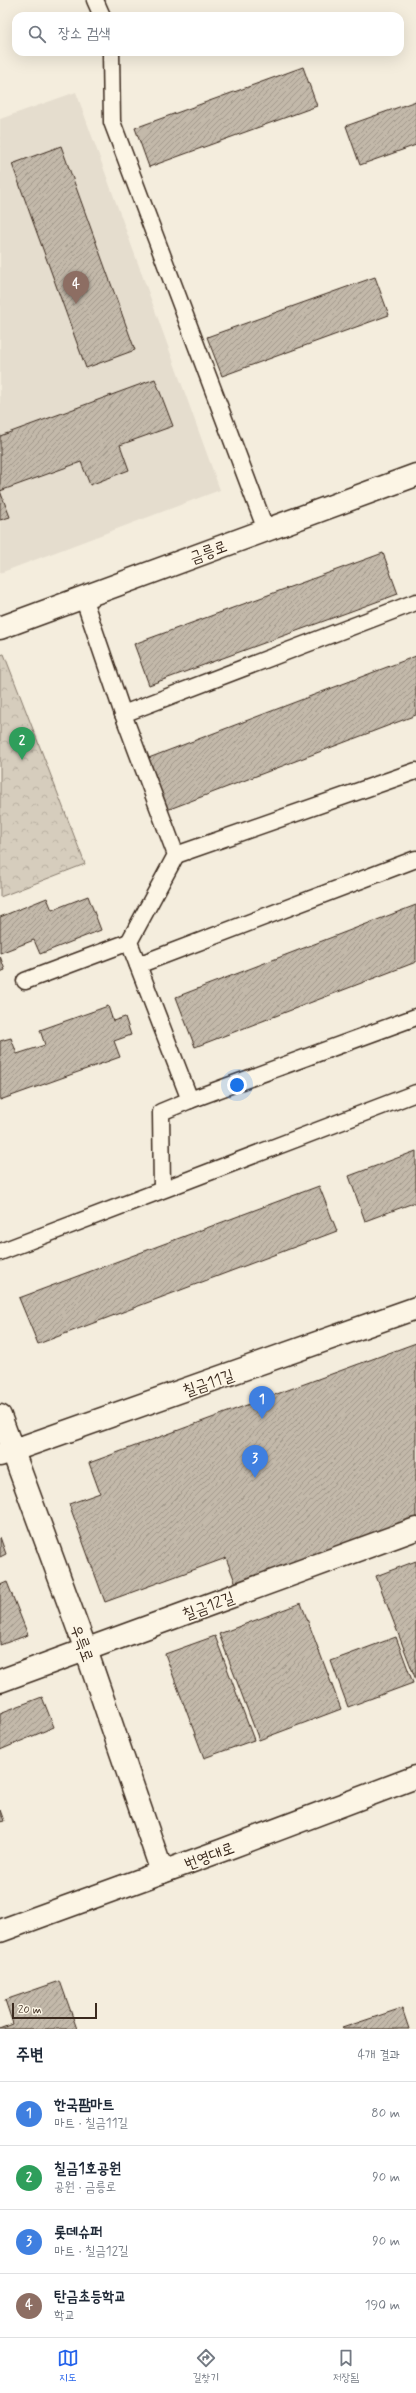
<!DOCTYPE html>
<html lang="ko">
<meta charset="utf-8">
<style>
:root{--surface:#fff;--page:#f6f6f7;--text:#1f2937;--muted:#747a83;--line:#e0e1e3;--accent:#2563eb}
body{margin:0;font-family:Mynerve,"Poor Story",sans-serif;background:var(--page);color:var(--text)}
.scale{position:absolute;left:12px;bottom:10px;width:85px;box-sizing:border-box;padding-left:4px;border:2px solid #3b2a1e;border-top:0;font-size:11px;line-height:14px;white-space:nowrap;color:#3b2a1e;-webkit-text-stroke:3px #fcf5e5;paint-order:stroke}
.you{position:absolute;left:237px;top:1085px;width:14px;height:14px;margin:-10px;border:3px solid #fff;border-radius:50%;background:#1a73e8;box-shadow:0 0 0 6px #1a73e833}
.badge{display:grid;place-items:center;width:26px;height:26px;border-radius:50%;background:var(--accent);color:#fff;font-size:13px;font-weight:700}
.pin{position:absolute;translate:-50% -33px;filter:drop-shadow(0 1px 2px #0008)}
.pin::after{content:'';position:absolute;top:21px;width:14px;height:12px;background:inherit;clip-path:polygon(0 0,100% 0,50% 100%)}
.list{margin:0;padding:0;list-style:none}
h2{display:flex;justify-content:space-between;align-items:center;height:52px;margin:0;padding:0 16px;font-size:17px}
h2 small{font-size:13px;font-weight:400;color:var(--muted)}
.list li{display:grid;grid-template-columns:26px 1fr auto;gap:12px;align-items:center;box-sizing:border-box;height:64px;padding:0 16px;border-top:1px solid var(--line)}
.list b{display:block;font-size:15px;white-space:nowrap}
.list p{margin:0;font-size:13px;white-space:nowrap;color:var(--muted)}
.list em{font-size:13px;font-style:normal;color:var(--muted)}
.icon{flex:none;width:22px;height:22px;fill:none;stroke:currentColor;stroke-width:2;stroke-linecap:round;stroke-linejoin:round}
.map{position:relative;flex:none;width:416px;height:2029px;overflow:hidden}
.search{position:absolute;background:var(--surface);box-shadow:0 4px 16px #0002;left:12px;right:12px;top:12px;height:44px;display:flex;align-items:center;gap:10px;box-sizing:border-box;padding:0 14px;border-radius:12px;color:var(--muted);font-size:15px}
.sheet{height:308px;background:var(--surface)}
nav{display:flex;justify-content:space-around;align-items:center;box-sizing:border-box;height:56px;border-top:1px solid var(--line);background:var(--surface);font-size:11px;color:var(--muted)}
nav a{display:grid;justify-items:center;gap:2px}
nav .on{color:var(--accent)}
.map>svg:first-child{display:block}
</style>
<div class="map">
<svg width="416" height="2029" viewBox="0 0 416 2029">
<defs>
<pattern id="park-crowns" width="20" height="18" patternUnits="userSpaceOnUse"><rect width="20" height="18" fill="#d6cdbd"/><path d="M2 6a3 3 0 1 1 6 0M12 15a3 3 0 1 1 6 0" fill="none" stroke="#b9b0a2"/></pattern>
<pattern id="building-hatch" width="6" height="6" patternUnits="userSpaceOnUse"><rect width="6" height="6" fill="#c3b9aa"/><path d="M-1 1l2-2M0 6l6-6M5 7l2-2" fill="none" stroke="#a0978a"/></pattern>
</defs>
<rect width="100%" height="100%" fill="#f4eddd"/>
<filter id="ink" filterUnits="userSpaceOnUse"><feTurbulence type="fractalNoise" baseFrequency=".025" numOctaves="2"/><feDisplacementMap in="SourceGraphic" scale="8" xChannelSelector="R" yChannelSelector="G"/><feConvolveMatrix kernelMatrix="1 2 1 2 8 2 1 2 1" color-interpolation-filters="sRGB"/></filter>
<g filter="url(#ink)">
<path fill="#e5ddce" d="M76 92 220 490 0 573V119Z"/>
<path fill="url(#park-crowns)" stroke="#887c6e" d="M4 654 85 864 0 897V655Z"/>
<g fill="url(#building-hatch)" stroke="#3b2a1e">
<path d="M303 67 317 106 149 167 135 128Z"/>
<path d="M416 101V145L360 165 346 126Z"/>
<path d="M61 146 135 350 86 368 12 164Z"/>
<path d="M375 277 389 315 222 376 207 337Z"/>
<path d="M155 379 173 426 120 445 129 470 90 485 81 462 0 491 10 517 0 520V436Z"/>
<path d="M383 553 398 594 149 685 134 644Z"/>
<path d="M416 656V715L167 810 146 759Z"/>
<path d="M88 896 101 930 40 954 34 940 0 953V917L47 898 52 910Z"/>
<path d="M416 905V962L195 1047 176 997Z"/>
<path d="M0 956 5 970 0 972Z"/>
<path d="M108 1006 113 1021 125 1017 131 1035 114 1041 120 1057 0 1100V1041L11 1038 17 1054 45 1045 40 1030Z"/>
<path d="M416 1151V1202L365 1221 349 1176Z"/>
<path d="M319 1186 337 1231 38 1344 19 1298Z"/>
<path d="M416 1343V1518L236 1584 226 1558 105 1602 69 1504 100 1493 89 1463Z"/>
<path d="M0 1537 6 1554 0 1557Z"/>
<path d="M416 1561V1680L376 1576Z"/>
<path d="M7 1582 28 1635 0 1645V1585Z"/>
<path d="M301 1603 341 1709 259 1740 219 1634Z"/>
<path d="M215 1636 254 1740 204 1758 165 1654Z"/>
<path d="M396 1637 413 1683 348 1707 331 1661Z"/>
<path d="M42 1697 54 1727 0 1750V1713Z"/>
<path d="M0 1810 4 1821 0 1822Z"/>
<path d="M60 1981 77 2029H0L13 2024 5 2000Z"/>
<path d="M402 2008 409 2029H343L342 2028Z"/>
</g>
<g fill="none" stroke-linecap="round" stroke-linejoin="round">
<g stroke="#3b2a1e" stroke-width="19">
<g id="lane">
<path d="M95 0 102 16"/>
<path d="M111 52 112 122 266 530"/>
<path d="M83 597 123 714 176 855 129 942 190 1100 416 1017"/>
<path d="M123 714 416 602"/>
<path d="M176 855 416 771"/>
<path d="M138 965 416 859"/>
<path d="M25 981 129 942"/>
<path d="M162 1189 161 1112 190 1100"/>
<path d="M0 1252 416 1093"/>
</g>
</g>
<g stroke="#3b2a1e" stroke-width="25">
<g id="street">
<path d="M0 628 416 475"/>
<path d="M0 1416 86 1650 162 1872"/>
<path d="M0 1455 416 1308"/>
<path d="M0 1681 416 1529"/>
</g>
</g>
<g stroke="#3b2a1e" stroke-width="25">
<path id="secondary" d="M0 1931 223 1850 416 1777"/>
</g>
<use href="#lane" stroke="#fcf5e5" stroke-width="16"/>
<use href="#street" stroke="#fcf5e5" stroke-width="22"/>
<use href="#secondary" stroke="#fcf5e5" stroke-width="22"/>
</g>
</g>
<g text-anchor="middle" stroke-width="3" stroke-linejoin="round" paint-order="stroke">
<g font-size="16" fill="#3b2a1e" stroke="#fcf5e5">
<text transform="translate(208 551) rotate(-20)" y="6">금릉로</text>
<text transform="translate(208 1382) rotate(-19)" y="6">칠금11길</text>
<text transform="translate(208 1605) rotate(-20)" y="6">칠금12길</text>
<text transform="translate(83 1643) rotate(70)" y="6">우륵로</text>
<text transform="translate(209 1855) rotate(-20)" y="6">번영대로</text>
</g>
</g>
</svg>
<div class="scale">20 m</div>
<div class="you"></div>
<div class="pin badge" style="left:262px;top:1419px;background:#3f7fe0">1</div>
<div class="pin badge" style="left:22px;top:760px;background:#2e9e5b">2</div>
<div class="pin badge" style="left:255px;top:1478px;background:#3f7fe0">3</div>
<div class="pin badge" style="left:76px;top:304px;background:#8d6e63">4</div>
<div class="search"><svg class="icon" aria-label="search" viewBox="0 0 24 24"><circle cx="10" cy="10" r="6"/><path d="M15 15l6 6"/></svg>장소 검색</div>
</div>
<section class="sheet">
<h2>주변<small>4개 결과</small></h2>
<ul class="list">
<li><span class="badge" style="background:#3f7fe0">1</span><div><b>한국팜마트</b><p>마트 · 칠금11길</p></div><em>80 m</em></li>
<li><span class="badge" style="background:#2e9e5b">2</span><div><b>칠금1호공원</b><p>공원 · 금릉로</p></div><em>90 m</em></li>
<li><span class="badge" style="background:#3f7fe0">3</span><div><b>롯데슈퍼</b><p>마트 · 칠금12길</p></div><em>90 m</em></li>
<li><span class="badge" style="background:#8d6e63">4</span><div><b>탄금초등학교</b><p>학교</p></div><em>190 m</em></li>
</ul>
</section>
<nav>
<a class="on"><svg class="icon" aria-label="map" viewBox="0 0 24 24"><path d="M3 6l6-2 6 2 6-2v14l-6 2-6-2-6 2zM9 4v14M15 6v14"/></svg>지도</a>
<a><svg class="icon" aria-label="directions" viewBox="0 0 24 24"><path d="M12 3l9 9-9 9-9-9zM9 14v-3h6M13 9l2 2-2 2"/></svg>길찾기</a>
<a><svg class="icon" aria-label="saved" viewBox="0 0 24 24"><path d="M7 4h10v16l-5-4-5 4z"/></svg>저장됨</a>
</nav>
